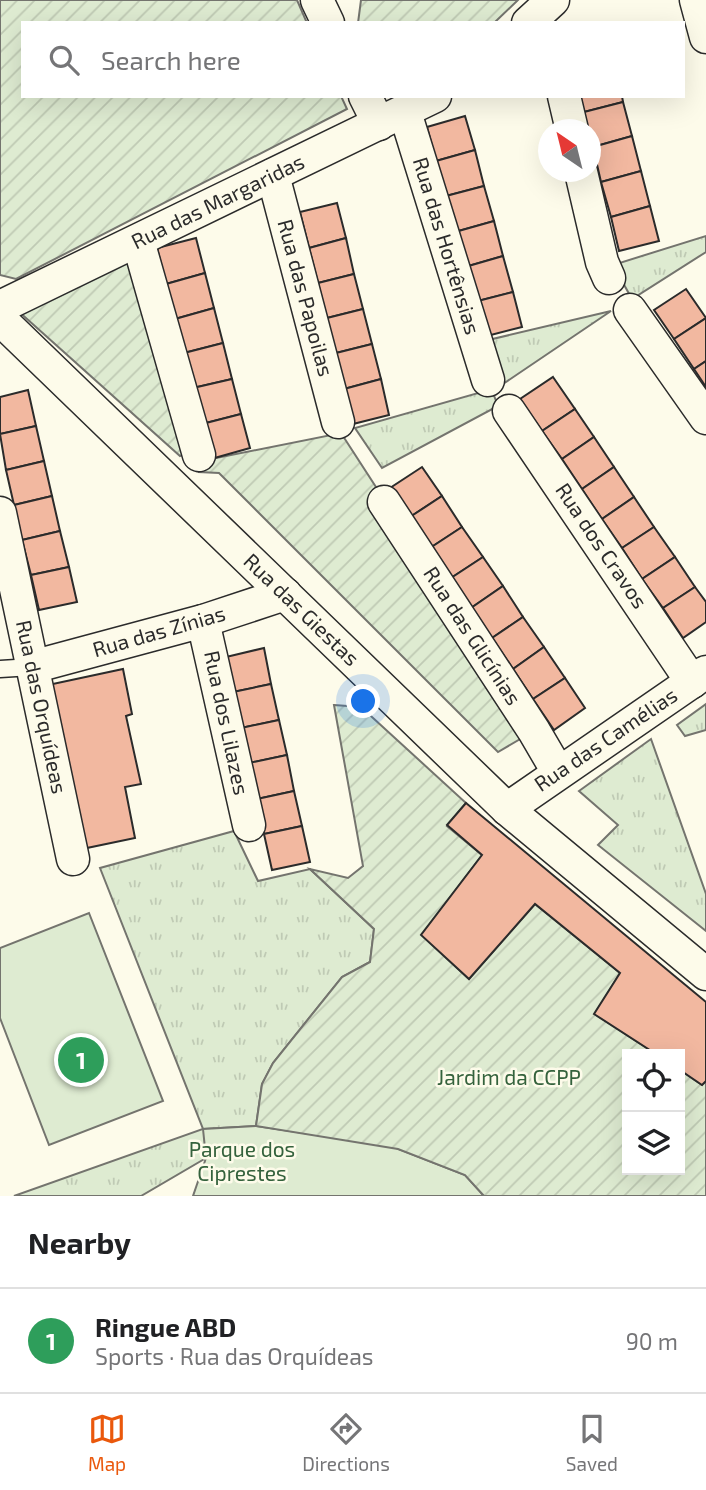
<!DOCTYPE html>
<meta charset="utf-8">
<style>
:root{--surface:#fff;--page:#f6f6f6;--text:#202124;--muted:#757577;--line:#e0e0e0;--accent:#ea580c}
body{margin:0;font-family:"Exo 2",sans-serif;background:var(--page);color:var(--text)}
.controls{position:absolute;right:21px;bottom:21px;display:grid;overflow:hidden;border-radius:0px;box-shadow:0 7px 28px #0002}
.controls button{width:63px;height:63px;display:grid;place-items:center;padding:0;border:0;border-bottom:2px solid var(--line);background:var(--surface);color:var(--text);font:35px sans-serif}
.compass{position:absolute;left:538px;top:119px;width:63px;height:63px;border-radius:50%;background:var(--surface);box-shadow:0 7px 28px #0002;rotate:325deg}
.you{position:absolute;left:364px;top:702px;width:24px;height:24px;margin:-18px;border:5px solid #fff;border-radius:50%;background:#1a73e8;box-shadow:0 0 0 10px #1a73e833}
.badge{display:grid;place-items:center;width:46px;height:46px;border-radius:50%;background:var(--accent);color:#fff;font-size:23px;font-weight:700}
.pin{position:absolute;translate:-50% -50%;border:4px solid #fff;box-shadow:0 2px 7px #0006}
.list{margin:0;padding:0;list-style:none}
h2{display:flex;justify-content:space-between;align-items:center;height:91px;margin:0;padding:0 28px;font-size:30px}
h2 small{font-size:23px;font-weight:400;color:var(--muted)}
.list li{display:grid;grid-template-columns:46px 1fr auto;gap:21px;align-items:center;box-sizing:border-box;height:105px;padding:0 28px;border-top:2px solid var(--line)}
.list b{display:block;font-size:26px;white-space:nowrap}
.list p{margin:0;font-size:23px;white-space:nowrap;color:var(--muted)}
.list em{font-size:23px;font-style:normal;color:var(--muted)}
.icon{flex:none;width:38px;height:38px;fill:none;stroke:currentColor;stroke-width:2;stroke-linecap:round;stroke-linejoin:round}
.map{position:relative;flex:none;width:706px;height:1196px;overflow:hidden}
.search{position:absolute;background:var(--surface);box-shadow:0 7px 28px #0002;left:21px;right:21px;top:21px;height:77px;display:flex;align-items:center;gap:18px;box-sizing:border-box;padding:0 24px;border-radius:0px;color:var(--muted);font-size:26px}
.sheet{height:196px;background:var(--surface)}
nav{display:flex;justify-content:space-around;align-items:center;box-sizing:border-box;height:98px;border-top:2px solid var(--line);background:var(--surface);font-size:19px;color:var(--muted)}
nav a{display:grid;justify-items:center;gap:4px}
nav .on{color:var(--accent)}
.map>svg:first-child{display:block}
</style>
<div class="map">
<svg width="706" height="1196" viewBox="0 0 706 1196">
<defs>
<pattern id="grass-tufts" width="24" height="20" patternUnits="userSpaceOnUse" patternTransform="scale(1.75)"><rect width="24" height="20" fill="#deebd1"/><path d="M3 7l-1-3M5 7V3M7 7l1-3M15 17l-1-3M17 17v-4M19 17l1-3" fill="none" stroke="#bfcab4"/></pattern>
<pattern id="garden-furrows" width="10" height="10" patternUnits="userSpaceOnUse" patternTransform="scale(1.75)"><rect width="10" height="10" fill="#deebd1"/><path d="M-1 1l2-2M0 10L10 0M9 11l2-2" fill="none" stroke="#bfcab4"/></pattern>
</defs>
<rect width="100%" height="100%" fill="#fdfbea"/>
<g fill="url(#grass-tufts)" stroke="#74746e" stroke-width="2">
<path d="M706 236V252L632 299 613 265Z"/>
<path d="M611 311 503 384 484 341Z"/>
<path d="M488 380 498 406 382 468 355 428 482 392Z"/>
<path d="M706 704V730L685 736 677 725Z"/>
<path d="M651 739 706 894V931L598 845 618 825 579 791Z"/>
<path d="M234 831 258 881 310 869 374 929 370 962 342 977 273 1063 262 1084 256 1126 204 1129 206 1158 141 1196H14L203 1129 100 868Z"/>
</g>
<g fill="#deebd1" stroke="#74746e" stroke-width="2">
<path d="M89 913 163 1101 49 1145 0 1018V948Z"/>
<path d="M256 1126 391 1146 465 1175 484 1196H193L206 1158 203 1129Z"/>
</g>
<g fill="url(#garden-furrows)" stroke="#74746e" stroke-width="2">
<path d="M0 0H297L307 23H23V96H341L347 109 16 279 0 275Z"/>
<path d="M361 0H518L494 23H358Z"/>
<path d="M134 256 190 452 180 456 17 310Z"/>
<path d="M341 433 534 731 498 752 219 473 199 472 201 461Z"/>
<path d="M334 705 361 707 466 803 447 826 482 855 422 935 469 979 535 904 620 973 595 1014 656 1054H627V1170H680V1070L702 1085 706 1081V1196H484L465 1175 398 1149 256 1126 262 1084 273 1063 342 977 370 962 374 929 310 869 348 878 363 866Z"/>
</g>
<g fill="#f2b8a0" stroke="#2b2b2b" stroke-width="2">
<path d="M580 96H622L623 102 584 112Z"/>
<path d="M623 102 632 136 593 147 590 130H588L584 112Z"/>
<path d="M465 116 475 150 436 161 427 127Z"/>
<path d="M632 136 641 171 601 182 593 147Z"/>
<path d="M475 150 484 186 446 196 436 161Z"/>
<path d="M641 171 650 206 611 217 601 182Z"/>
<path d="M484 186 494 221 455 232 446 196Z"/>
<path d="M337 203 346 238 309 248 300 212Z"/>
<path d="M650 206 659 241 619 251 611 217Z"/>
<path d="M494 221 503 256 465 267 455 232Z"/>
<path d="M196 238 205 273 166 284 157 248Z"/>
<path d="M346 238 354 274 318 283 309 248Z"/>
<path d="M503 256 513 292 474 302 465 267Z"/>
<path d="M205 273 214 308 175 319 166 284Z"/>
<path d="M354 274 363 309 327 318 318 283Z"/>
<path d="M686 289 706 318 674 339 654 310Z"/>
<path d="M513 292 522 327 483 337 474 302Z"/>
<path d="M214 308 223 343 184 353 175 319Z"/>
<path d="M363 309 372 344 336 353 327 318Z"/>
<path d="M706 318V361L694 369 674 339Z"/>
<path d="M223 343 232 379 193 388 184 353Z"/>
<path d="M372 344 381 379 344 389 336 353Z"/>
<path d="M706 361V387L694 369Z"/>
<path d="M553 377 575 409 542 431 520 399Z"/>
<path d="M232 379 241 414 202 424 193 388Z"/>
<path d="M381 379 389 415 353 424 344 389Z"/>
<path d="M28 390 36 426 0 434V397Z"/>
<path d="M575 409 594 437 562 459 542 431Z"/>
<path d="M241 414 250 448 211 459 202 424Z"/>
<path d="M36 426 44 461 6 470 0 434Z"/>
<path d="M594 437 614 467 582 489 562 459Z"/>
<path d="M44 461 52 496 14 505 6 470Z"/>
<path d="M422 467 442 496 410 517 390 488Z"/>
<path d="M614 467 634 497 602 519 582 489Z"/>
<path d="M52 496 60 531 22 540 14 505Z"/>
<path d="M442 496 462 527 430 548 410 517Z"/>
<path d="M634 497 654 527 622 548 602 519Z"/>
<path d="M462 527 483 557 451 578 430 548Z"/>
<path d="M654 527 675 557 642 579 622 548Z"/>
<path d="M60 531 69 567 31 575 22 540Z"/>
<path d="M483 557 503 586 471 608 451 578Z"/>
<path d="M675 557 695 587 663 608 642 579Z"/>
<path d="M69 567 77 602 39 610 31 575Z"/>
<path d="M503 586 523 617 492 638 471 608Z"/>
<path d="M695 587 706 602V622L683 638 663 608Z"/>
<path d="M523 617 544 647 513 669 492 638Z"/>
<path d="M544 647 565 678 533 699 513 669Z"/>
<path d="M264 648 271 684 233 692 226 657Z"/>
<path d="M123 669 132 714 126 716 141 784 125 787 135 838 82 849 48 685Z"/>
<path d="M565 678 585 708 554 730 533 699Z"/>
<path d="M271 684 279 720 241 728 233 692Z"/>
<path d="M279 720 287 755 249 763 241 728Z"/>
<path d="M287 755 294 791 257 799 249 763Z"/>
<path d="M294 791 302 826 264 834 257 799Z"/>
<path d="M466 803 706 1002V1081L702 1085 680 1070V1054H656L594 1014 620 973 535 904 469 979 421 935 482 855 447 825Z"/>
<path d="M302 826 310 862 272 870 264 834Z"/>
</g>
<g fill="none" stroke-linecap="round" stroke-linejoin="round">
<g stroke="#2b2b2b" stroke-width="19">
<path id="lane" d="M0 669 32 667"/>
</g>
<g stroke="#2b2b2b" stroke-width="35">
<g id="street">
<path d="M317 0 328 23"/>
<path d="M696 0 706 37"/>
<path d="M528 23 553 0"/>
<path d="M365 96 379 124"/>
<path d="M564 96 572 130"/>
<path d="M403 112 408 122 488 380"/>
<path d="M581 172 602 262 609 278"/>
<path d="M273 175 338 422"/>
<path d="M138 241 199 455"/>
<path d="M0 307 435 96"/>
<path d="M630 310 706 418"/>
<path d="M0 319 507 809 706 974"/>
<path d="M509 411 692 682"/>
<path d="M384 502 534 731 558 772"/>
<path d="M0 513 73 859"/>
<path d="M203 621 249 825"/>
<path d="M32 667 203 621 285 594"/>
<path d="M507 809 706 672"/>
</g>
</g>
<use href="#lane" stroke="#fdfbea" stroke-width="16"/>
<use href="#street" stroke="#fdfbea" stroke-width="32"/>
</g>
<g text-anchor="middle" stroke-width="5" stroke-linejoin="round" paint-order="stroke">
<g font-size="21" fill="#2b2b2b" stroke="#fdfbea">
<text transform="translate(218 202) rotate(-26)" y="7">Rua das Margaridas</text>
<text transform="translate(446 246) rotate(73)" y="7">Rua das Hortênsias</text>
<text transform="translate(305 298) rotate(75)" y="7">Rua das Papoilas</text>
<text transform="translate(601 546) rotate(56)" y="7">Rua dos Cravos</text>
<text transform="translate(301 610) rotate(44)" y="7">Rua das Giestas</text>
<text transform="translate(159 632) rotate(-16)" y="7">Rua das Zínias</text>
<text transform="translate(472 636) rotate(57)" y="7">Rua das Glicínias</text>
<text transform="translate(41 707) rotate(78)" y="7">Rua das Orquídeas</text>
<text transform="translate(226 723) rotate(78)" y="7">Rua dos Lilazes</text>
<text transform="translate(606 740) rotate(-34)" y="7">Rua das Camélias</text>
</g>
<g font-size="21" fill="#34623c" stroke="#fdfbea">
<text x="509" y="1085">Jardim da CCPP</text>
<text x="242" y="1157">Parque dos<tspan x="242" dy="24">Ciprestes</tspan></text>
</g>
</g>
</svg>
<div class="controls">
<button><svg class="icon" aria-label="locate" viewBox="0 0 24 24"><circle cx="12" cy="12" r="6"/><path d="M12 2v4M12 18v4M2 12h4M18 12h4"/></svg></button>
<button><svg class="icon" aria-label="layers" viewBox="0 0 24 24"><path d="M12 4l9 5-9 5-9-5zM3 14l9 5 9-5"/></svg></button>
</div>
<svg class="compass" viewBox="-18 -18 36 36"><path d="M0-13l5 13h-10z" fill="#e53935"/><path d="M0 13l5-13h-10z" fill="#757577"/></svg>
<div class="you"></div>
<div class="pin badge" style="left:81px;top:1060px;background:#2e9e5b">1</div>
<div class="search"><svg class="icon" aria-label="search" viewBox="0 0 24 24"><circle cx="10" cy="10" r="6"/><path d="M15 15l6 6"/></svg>Search here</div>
</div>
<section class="sheet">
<h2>Nearby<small></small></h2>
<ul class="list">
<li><span class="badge" style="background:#2e9e5b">1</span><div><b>Ringue ABD</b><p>Sports · Rua das Orquídeas</p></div><em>90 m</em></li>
</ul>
</section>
<nav>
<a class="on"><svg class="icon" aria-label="map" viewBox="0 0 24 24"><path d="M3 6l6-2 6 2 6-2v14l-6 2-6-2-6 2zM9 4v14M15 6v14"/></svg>Map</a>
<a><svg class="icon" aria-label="directions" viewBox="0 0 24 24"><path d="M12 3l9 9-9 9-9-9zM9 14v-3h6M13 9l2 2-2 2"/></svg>Directions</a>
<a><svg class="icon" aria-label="saved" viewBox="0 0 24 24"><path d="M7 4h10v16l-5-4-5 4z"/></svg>Saved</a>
</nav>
